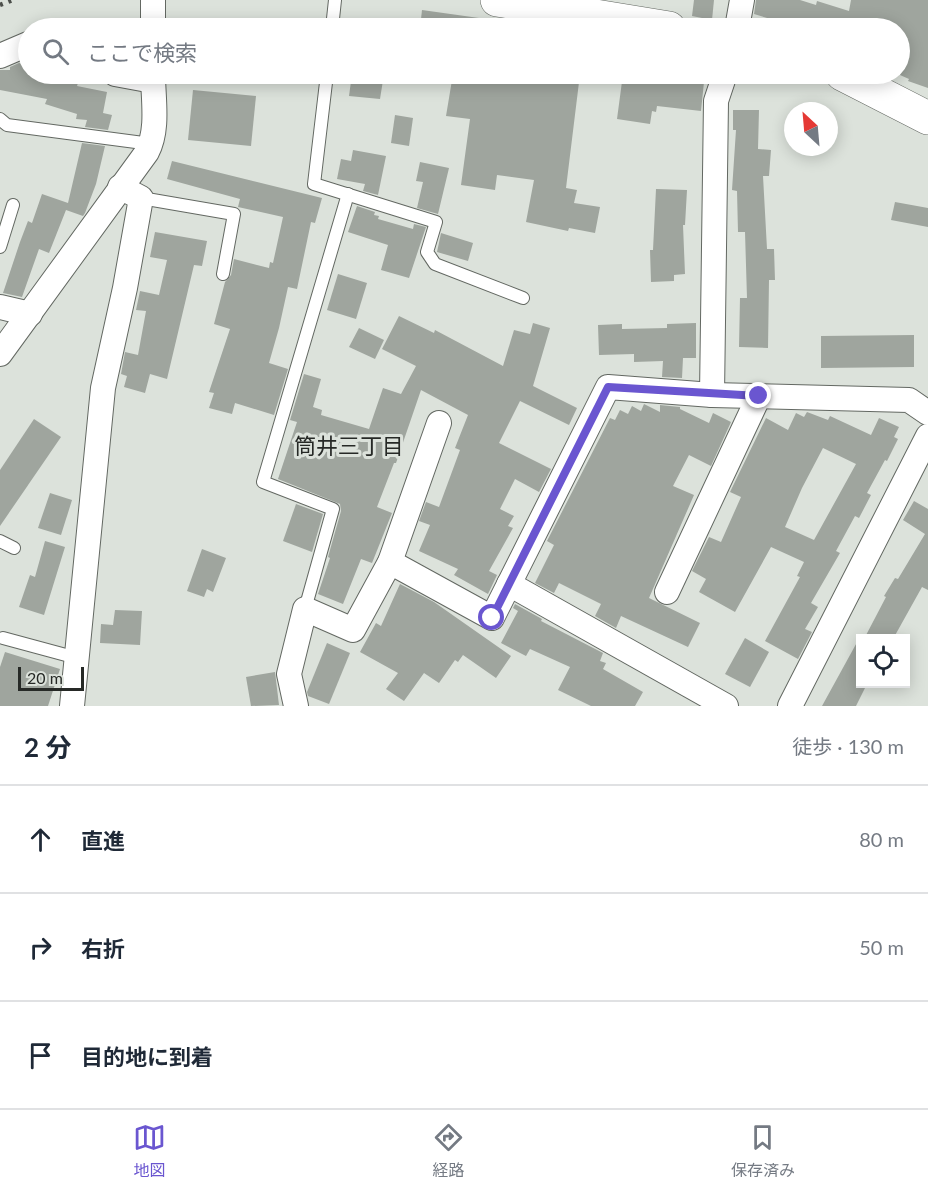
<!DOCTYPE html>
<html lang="ja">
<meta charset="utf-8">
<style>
:root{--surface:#fff;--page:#f6f6f7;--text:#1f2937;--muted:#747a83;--line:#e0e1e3;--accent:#6a56d0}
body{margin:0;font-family:Lato,"Noto Sans JP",sans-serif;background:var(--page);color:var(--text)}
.controls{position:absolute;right:18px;bottom:18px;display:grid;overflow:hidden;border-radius:0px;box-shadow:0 3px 15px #0003}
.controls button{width:54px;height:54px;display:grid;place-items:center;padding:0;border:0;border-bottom:2px solid var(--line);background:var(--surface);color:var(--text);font:30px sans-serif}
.compass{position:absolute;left:784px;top:102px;width:54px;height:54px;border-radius:50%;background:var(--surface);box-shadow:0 3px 15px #0003;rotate:334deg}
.scale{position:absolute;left:18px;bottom:15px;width:66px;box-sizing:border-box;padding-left:6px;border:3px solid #262926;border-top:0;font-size:16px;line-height:21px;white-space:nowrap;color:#262926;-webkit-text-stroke:4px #dce2db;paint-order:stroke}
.stop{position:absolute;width:18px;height:18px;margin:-14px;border:4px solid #6a56d0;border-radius:50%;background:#fff}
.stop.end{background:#6a56d0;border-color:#fff;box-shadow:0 2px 6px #0008}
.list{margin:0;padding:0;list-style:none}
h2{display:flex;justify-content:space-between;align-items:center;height:78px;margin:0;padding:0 24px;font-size:26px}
h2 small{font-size:20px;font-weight:400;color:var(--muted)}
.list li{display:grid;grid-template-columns:39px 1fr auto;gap:18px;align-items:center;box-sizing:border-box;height:108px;padding:0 24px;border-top:2px solid var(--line)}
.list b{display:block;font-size:22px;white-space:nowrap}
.list em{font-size:20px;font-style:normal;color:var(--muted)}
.icon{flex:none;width:33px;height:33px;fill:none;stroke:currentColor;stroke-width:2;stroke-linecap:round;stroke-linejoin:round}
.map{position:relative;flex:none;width:928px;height:706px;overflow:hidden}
.search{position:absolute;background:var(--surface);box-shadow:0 3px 15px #0003;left:18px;right:18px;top:18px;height:66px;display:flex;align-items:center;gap:15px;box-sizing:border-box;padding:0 21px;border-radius:33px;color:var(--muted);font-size:22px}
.sheet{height:402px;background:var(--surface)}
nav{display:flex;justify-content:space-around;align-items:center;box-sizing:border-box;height:84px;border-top:2px solid var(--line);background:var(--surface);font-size:16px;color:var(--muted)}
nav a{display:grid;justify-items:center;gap:3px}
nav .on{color:var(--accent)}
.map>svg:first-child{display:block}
</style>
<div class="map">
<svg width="928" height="706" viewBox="0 0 928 706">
<rect width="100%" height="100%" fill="#dce2db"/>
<g fill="#9fa59e" fill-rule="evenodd">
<path d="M694 0H714L712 20 692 16Z"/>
<path d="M756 0H800L816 5 817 1 849 11 851 0H928V88L908 81 909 79 900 75V28H810L795 24 794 26 754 14Z"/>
<path d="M422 10 479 18V28H420Z"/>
<path d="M19 63 28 65V74H81L77 86 107 92 103 113 112 115 108 130 85 127 87 120 76 119 77 114 45 104 47 99 0 90V70H10V67Z"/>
<path d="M352 74H384L380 99 349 96Z"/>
<path d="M453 74H580L566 188 577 190 574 203 600 207 595 233 569 228 568 231 526 222 534 180 497 175 495 190 461 185 470 119 446 116Z"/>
<path d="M623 74H641L704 82 701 111 657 106 656 112 652 111 650 124 617 119Z"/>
<path d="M193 90 256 96 251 146 188 140Z"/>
<path d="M733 110H759L758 149 771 150 769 176H763L767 249H774L775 280H769L768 348 739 347 740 298H747L745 232H738L737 191 732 190 736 130H733Z"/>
<path d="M395 115 413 118 409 146 391 143Z"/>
<path d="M82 143 105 146 96 184 85 213 83 216 66 210 49 253 39 249 22 297 3 293 20 242 28 221 32 223 42 194 68 203Z"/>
<path d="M353 150 386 156 378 195 363 191 365 184 337 179 341 159 351 161Z"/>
<path d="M172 161 322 198 315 223 311 222 297 289 288 287 279 328 269 363 288 369 274 415 235 403 232 414 209 408 214 393 209 392 230 329 214 324 225 282 231 275 234 259 269 268 270 262 273 263 283 217 238 207 240 199 167 179Z"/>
<path d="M420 162 449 168 438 214 417 208 423 182 416 181Z"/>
<path d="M656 189 687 190 685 225H683L685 274 674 275V281L651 282 650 250H653Z"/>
<path d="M895 202 928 208V227L891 220Z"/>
<path d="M357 206 375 212 374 215 379 216 378 219 413 229 414 224 426 227 409 278 381 270 388 245 348 232Z"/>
<path d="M155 232 207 241 202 266 194 265 167 379 150 374 145 393 124 387 127 376 121 374 125 352 138 355 146 311 136 310 140 291 159 295 167 260 150 257Z"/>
<path d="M441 233 473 243 468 261 437 252Z"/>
<path d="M338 274 367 283 356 319 327 310Z"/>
<path d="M399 316 434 333 435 330 503 366 514 330 530 334 533 323 550 328 533 386 577 408 569 425 520 401 499 443 551 469 539 492 515 479 500 509 514 516 508 526 513 528 489 571 497 575 488 594 454 575 458 569 419 551 430 525 419 521 426 502 439 507 460 450 455 448 468 415 421 390 396 463H394L377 507 392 513 372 563 361 559 343 604 318 594 330 558 328 557 341 511 340 504 278 479 297 422 290 420 304 374 321 379 313 407 322 410 321 415 369 429 383 388 401 394 416 366 382 349Z"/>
<path d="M696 323V358H683L682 378 662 377 663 361 634 362V354L599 355 598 325 622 324V329L667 328V324Z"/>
<path d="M359 328 384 340 375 359 349 347Z"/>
<path d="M914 335V367L821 368V336Z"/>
<path d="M644 404 660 412V405L680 407V409L709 423 713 413 731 422 711 466 689 455 673 486 694 495 649 598 700 623 688 647 621 616 616 628 595 616 601 604 559 583 554 593 535 583 554 545 547 541 610 418 615 420 620 410 628 414 632 406 641 411Z"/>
<path d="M807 412 828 420 830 416 871 435 879 418 899 427 894 437 898 439 887 461 885 460 867 493 871 495 859 518 855 516 836 551 840 553 811 603 818 607 805 629 812 632 798 659 765 641 800 577 797 576 804 562 771 547 735 612 699 592 706 579 692 571 709 537 721 542 741 497 730 492 766 418 788 430 796 413 804 417ZM823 448 856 464 814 540 785 527 802 488Z"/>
<path d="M34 419 61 437 0 526V470Z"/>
<path d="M50 493 72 500 61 535 38 528Z"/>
<path d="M914 501 928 509V590L922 587 893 639H864L886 597 884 596 895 578 898 579 925 534 903 520Z"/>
<path d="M296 504 323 514 312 552 283 541Z"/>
<path d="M45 541 65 547 44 615 19 607 30 575 35 577Z"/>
<path d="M202 549 226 558 213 592 207 589 204 597 187 591Z"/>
<path d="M400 584 434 602 511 656 496 678 463 655 458 662 455 660 439 683 424 673 404 701 386 689 398 673 360 652 376 623 381 626Z"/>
<path d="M515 604 542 619 541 621 603 653 600 661 606 663 603 669 643 692 635 706H591L558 690 570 667 530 649 526 656 501 643 518 611 513 608Z"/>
<path d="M115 610 142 611 140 645 100 643 101 624 113 625Z"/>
<path d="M861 635V684H867L856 706H822Z"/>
<path d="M745 638 769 652 750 687 725 674Z"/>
<path d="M327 643 350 653 329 704 308 696 307 692Z"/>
<path d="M5 652 60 669 48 706H0V667Z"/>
<path d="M275 672 279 705 251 706 246 677Z"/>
</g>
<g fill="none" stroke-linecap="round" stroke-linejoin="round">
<g stroke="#636862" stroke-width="14">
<g id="service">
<path d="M332 28 335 0"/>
<path d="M327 74 314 184 436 222 427 252 435 264 523 298"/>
<path d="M0 119 7 125 151 144"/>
<path d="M141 198 234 214 223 274"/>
<path d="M0 247 13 205"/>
<path d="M0 541 14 548"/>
<path d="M305 609 333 509 263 482 348 194"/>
<path d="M3 638 77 658"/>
</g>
</g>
<g stroke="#636862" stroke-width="26">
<g id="minor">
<path d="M153 0V28"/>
<path d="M737 28 742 0"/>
<path d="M0 56 28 44"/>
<path d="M115 74 153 81"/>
<path d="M0 307 30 314"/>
<path d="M0 354 147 152C159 129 153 99 153 74"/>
<path d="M712 395 716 101 725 74"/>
<path d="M390 562 492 618 608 387 712 395 909 400 928 413"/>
<path d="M509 584 726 706"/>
<path d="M667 592 759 396"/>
<path d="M72 706 103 388 125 288 141 198 120 187"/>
<path d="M296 706 289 674 305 609 353 630 390 562 439 423"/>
<path d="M790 706 928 436"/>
</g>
</g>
<g stroke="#636862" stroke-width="34">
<g id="primary">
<path d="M497 0 669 28"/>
<path d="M842 74 928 118"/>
</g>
</g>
<use href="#service" stroke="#fff" stroke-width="12"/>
<use href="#minor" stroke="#fff" stroke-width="24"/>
<use href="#primary" stroke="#fff" stroke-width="33"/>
<path stroke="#4c4f4b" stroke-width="4.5" stroke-dasharray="3 6" stroke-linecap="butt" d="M0 5 13 0"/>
</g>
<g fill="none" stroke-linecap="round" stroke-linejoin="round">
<path stroke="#6a56d0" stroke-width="8" d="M492 618 608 387 759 396"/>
</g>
<g text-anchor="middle" stroke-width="6" stroke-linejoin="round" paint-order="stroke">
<g font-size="22" fill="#262926" stroke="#dce2db">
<text x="349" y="454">筒井三丁目</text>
</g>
</g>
</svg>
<div class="controls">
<button><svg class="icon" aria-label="locate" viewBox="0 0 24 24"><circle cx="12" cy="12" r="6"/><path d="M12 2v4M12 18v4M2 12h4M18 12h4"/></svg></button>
</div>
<svg class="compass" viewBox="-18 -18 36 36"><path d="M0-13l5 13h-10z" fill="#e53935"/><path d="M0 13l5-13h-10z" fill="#747a83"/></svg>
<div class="scale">20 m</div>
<div class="stop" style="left:492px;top:618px"></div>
<div class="stop end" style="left:759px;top:396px"></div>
<div class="search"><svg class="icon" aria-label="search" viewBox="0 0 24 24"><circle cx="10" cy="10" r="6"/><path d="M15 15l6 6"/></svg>ここで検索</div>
</div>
<section class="sheet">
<h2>2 分<small>徒歩 · 130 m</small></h2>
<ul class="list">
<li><svg class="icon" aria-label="ahead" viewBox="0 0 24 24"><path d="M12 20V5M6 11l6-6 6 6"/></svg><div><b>直進</b></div><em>80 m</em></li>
<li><svg class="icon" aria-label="right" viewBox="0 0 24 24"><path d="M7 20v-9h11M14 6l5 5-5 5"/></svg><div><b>右折</b></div><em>50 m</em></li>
<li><svg class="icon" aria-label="arrive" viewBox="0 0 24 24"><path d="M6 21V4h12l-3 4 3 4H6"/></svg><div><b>目的地に到着</b></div></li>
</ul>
</section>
<nav>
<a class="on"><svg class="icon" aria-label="map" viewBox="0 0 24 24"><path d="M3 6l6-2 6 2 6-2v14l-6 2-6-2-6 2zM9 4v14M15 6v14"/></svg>地図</a>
<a><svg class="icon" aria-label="directions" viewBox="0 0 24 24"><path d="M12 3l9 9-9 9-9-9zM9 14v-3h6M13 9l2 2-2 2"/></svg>経路</a>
<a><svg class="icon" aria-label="saved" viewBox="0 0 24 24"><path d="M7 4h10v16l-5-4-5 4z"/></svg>保存済み</a>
</nav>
